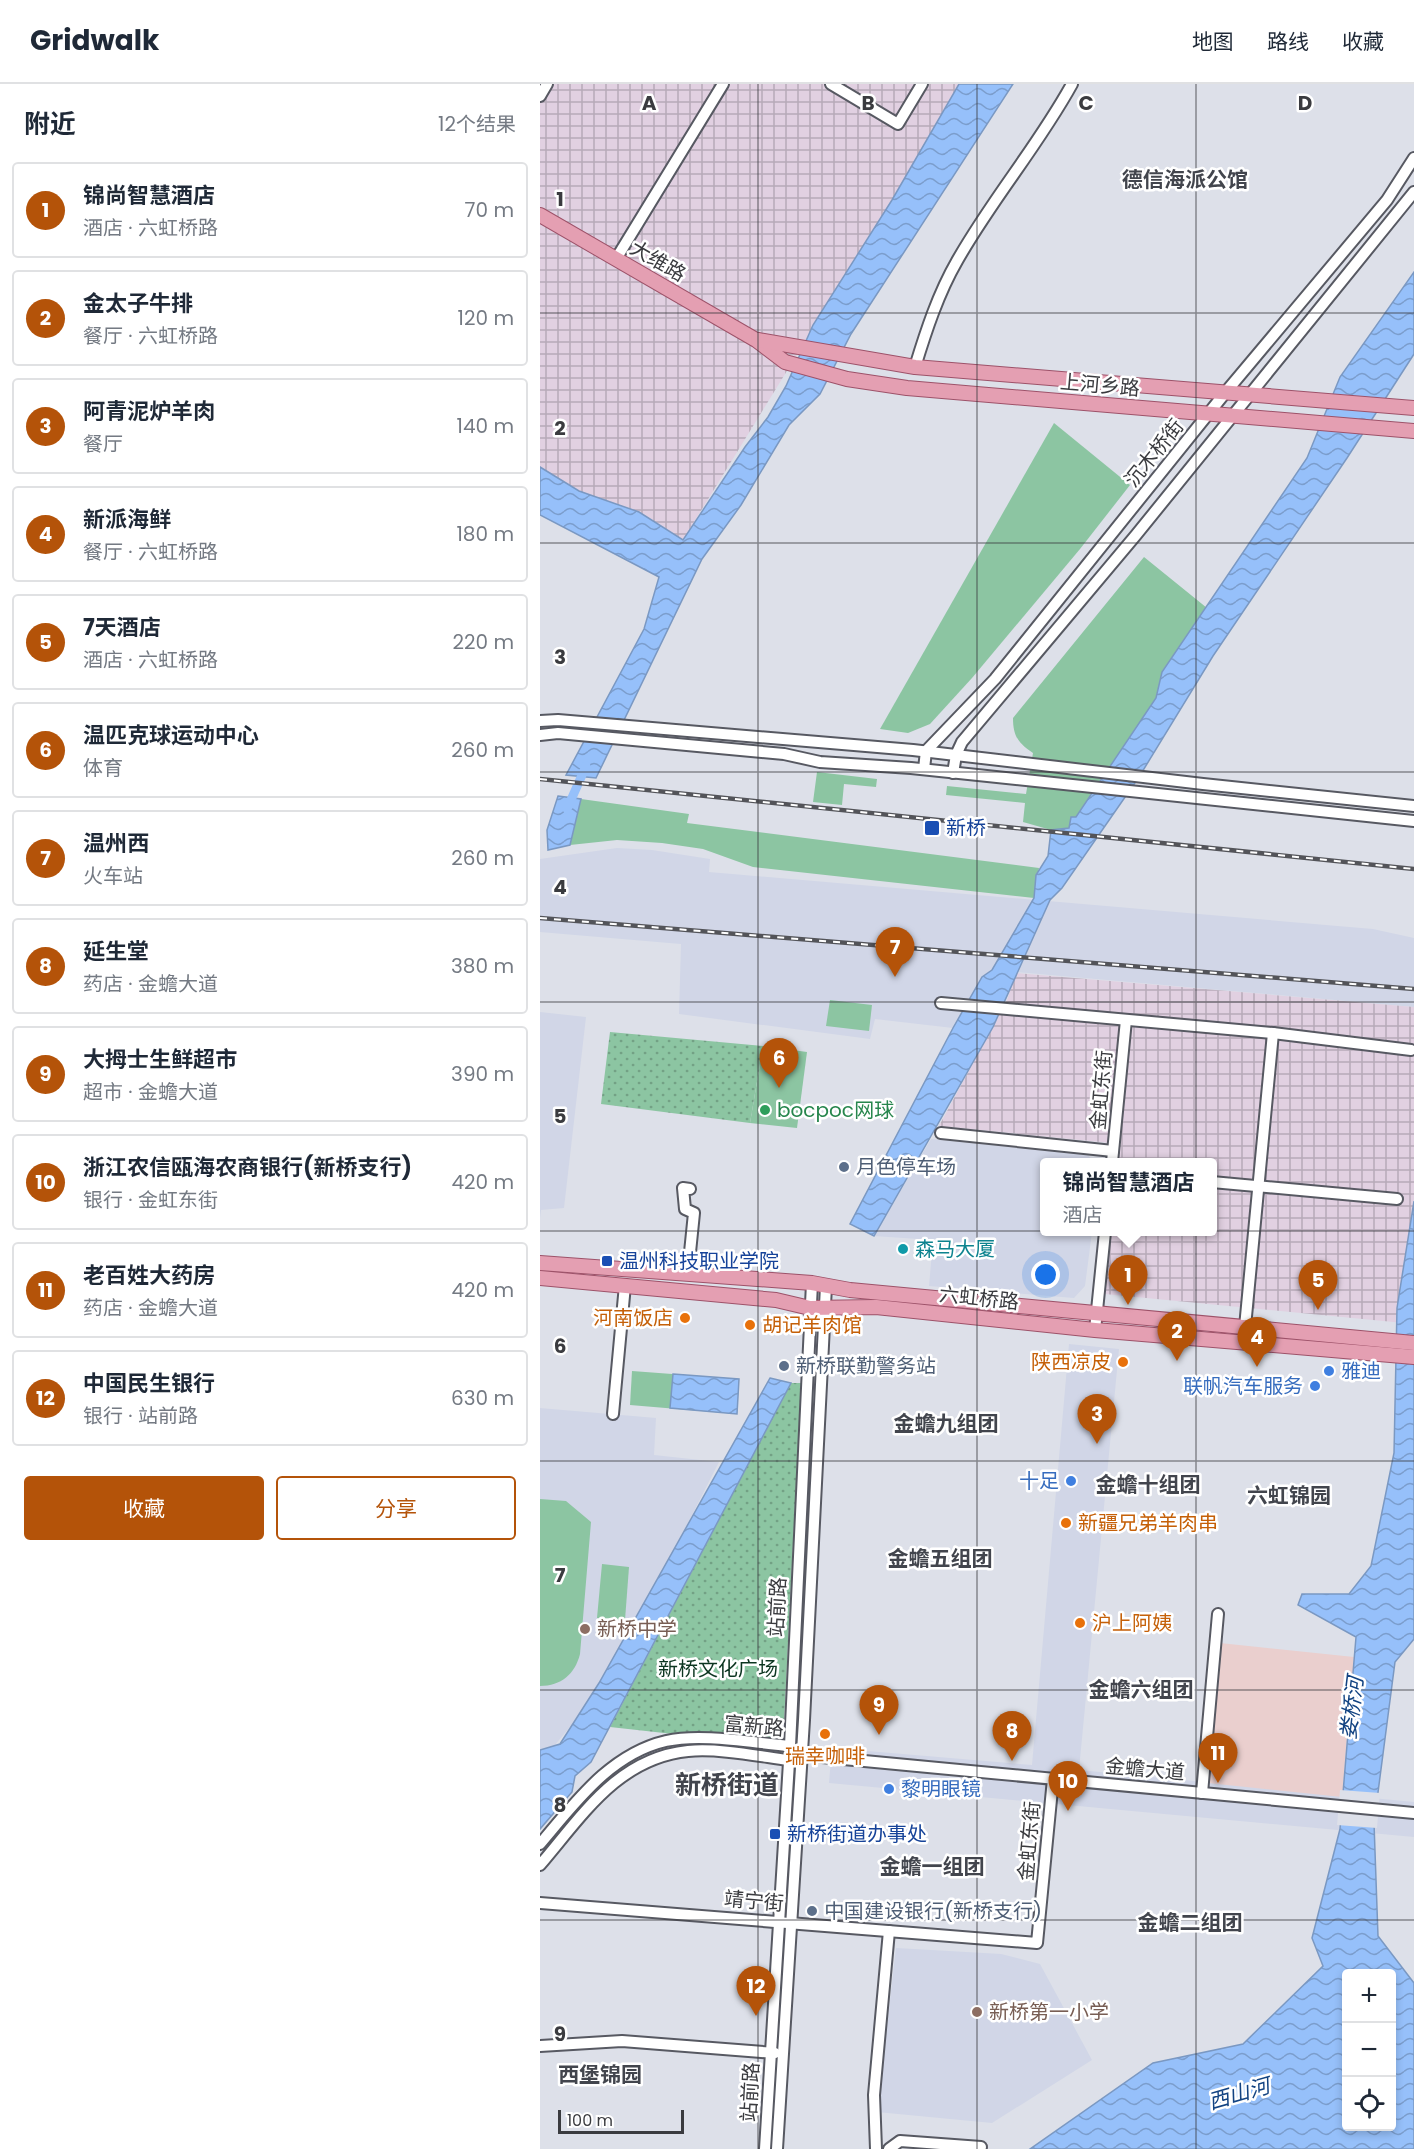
<!DOCTYPE html>
<html lang="zh">
<meta charset="utf-8">
<style>
:root{--surface:#fff;--page:#f2f2f3;--text:#1f2937;--muted:#747a83;--line:#e0e1e3;--accent:#b45309}
body{margin:0;font-family:Poppins,"Noto Sans SC",sans-serif;background:var(--page);color:var(--text)}
.controls{position:absolute;right:18px;bottom:18px;display:grid;overflow:hidden;border-radius:6px;box-shadow:0 3px 9px #0003}
.controls button{width:54px;height:54px;display:grid;place-items:center;padding:0;border:0;border-bottom:2px solid var(--line);background:var(--surface);color:var(--text);font:30px sans-serif}
.scale{position:absolute;left:18px;bottom:15px;width:126px;box-sizing:border-box;padding-left:6px;border:3px solid #3a3b3f;border-top:0;font-size:16px;line-height:21px;white-space:nowrap;color:#3a3b3f;-webkit-text-stroke:4px #fff;paint-order:stroke}
.you{position:absolute;left:506px;top:1191px;width:21px;height:21px;margin:-15px;border:4px solid #fff;border-radius:50%;background:#1a73e8;box-shadow:0 0 0 9px #1a73e833}
.badge{display:grid;place-items:center;width:39px;height:39px;border-radius:50%;background:var(--accent);color:#fff;font-size:20px;font-weight:700}
.pin{position:absolute;translate:-50% -50px;filter:drop-shadow(0 2px 3px #0008)}
.pin::after{content:'';position:absolute;top:32px;width:21px;height:18px;background:inherit;clip-path:polygon(0 0,100% 0,50% 100%)}
.popup{position:absolute;left:500px;top:1074px;width:177px;height:78px;box-sizing:border-box;display:grid;place-content:center;border-radius:6px;background:var(--surface);filter:drop-shadow(0 2px 4px #0005);font-size:20px;white-space:nowrap;color:var(--muted)}
.popup b{font-size:22px;color:var(--text)}
.popup::after{content:'';position:absolute;left:50%;top:100%;margin-left:-12px;border:12px solid transparent;border-top-color:var(--surface)}
.list{margin:0;padding:0;list-style:none}
h2{display:flex;justify-content:space-between;align-items:center;height:78px;margin:0;padding:0 24px;font-size:26px}
h2 small{font-size:20px;font-weight:400;color:var(--muted)}
.list li{display:grid;grid-template-columns:39px 1fr auto;gap:18px;align-items:center;box-sizing:border-box;height:96px;margin:0 12px 12px;padding:0 12px;border:2px solid var(--line);border-radius:6px}
.list b{display:block;font-size:22px;white-space:nowrap}
.list p{margin:0;font-size:20px;white-space:nowrap;color:var(--muted)}
.list em{font-size:20px;font-style:normal;color:var(--muted)}
.actions{display:flex;gap:12px;padding:18px 24px}
.actions a{flex:1;padding:14px 0;border:2px solid var(--accent);border-radius:6px;text-align:center;font-size:21px;color:var(--accent)}
.actions .main{background:var(--accent);color:#fff}
.icon{flex:none;width:33px;height:33px;fill:none;stroke:currentColor;stroke-width:2;stroke-linecap:round;stroke-linejoin:round}
.map{position:relative;flex:none;width:874px;height:2065px;overflow:hidden}
header{display:flex;align-items:center;gap:36px;box-sizing:border-box;height:84px;padding:0 30px;background:var(--surface);border-bottom:2px solid var(--line)}
header strong{font-size:28px}
nav{display:flex;gap:33px;margin-inline-start:auto;font-size:21px}
main{display:flex}
aside{flex:1;background:var(--surface)}
.map>svg:first-child{display:block}
</style>
<header>
<strong>Gridwalk</strong>
<nav><a>地图</a><a>路线</a><a>收藏</a></nav>
</header>
<main>
<aside>
<h2>附近<small>12个结果</small></h2>
<ul class="list">
<li><span class="badge">1</span><div><b>锦尚智慧酒店</b><p>酒店 · 六虹桥路</p></div><em>70 m</em></li>
<li><span class="badge">2</span><div><b>金太子牛排</b><p>餐厅 · 六虹桥路</p></div><em>120 m</em></li>
<li><span class="badge">3</span><div><b>阿青泥炉羊肉</b><p>餐厅</p></div><em>140 m</em></li>
<li><span class="badge">4</span><div><b>新派海鲜</b><p>餐厅 · 六虹桥路</p></div><em>180 m</em></li>
<li><span class="badge">5</span><div><b>7天酒店</b><p>酒店 · 六虹桥路</p></div><em>220 m</em></li>
<li><span class="badge">6</span><div><b>温匹克球运动中心</b><p>体育</p></div><em>260 m</em></li>
<li><span class="badge">7</span><div><b>温州西</b><p>火车站</p></div><em>260 m</em></li>
<li><span class="badge">8</span><div><b>延生堂</b><p>药店 · 金蟾大道</p></div><em>380 m</em></li>
<li><span class="badge">9</span><div><b>大拇士生鲜超市</b><p>超市 · 金蟾大道</p></div><em>390 m</em></li>
<li><span class="badge">10</span><div><b>浙江农信瓯海农商银行(新桥支行)</b><p>银行 · 金虹东街</p></div><em>420 m</em></li>
<li><span class="badge">11</span><div><b>老百姓大药房</b><p>药店 · 金蟾大道</p></div><em>420 m</em></li>
<li><span class="badge">12</span><div><b>中国民生银行</b><p>银行 · 站前路</p></div><em>630 m</em></li>
</ul>
<div class="actions"><a class="main">收藏</a><a>分享</a></div>
</aside>
<div class="map">
<svg width="874" height="2065" viewBox="0 0 874 2065">
<defs>
<pattern id="industrial-grid" width="8" height="8" patternUnits="userSpaceOnUse" patternTransform="scale(1.5)"><rect width="8" height="8" fill="#e1d0e1"/><path d="M0 4h8M4 0v8" fill="none" stroke="#b7aab8"/></pattern>
<pattern id="park-dots" width="8" height="8" patternUnits="userSpaceOnUse" patternTransform="scale(1.5)"><rect width="8" height="8" fill="#8cc5a2"/><path d="M2 2h.1M6 6h.1" fill="none" stroke="#73a185" stroke-width="1.8" stroke-linecap="round"/></pattern>
<pattern id="water-waves" width="16" height="10" patternUnits="userSpaceOnUse" patternTransform="scale(1.5)"><rect width="16" height="10" fill="#96c0fa"/><path d="M0 5q4-4 8 0t8 0" fill="none" stroke="#7b9dcc"/></pattern>
</defs>
<rect width="100%" height="100%" fill="#dde0e9"/>
<g fill="#d1d6e7">
<path d="M77 764 112 766 170 775 169 788 833 845 874 854V923L452 886 442 893 413 944 335 935 330 955 139 930 141 860 0 848V775Z"/>
<path d="M0 928 46 933 24 1124 1 1126 0 1134Z"/>
<path d="M391 1055 548 1071 554 1078H504V1148H552L545 1202 534 1214 389 1202 393 1156 334 1152Z"/>
<path d="M529 1260 579 1265 539 1686 874 1718V1753L289 1699 292 1664 492 1681Z"/>
<path d="M0 1324 116 1334 114 1371 179 1378 121 1492 40 1631 9 1668 0 1669Z"/>
<path d="M356 1864 461 1870 500 1880 552 1976 452 2039 337 2028Z"/>
</g>
<g fill="url(#industrial-grid)">
<path d="M0 0H419L352 116 143 456 0 426Z"/>
<path d="M476 889 874 923V1240L565 1210 571 1148H672V1078H579L580 1060 399 1042 467 916Z"/>
</g>
<path fill="#eacfce" d="M680 1559 814 1573 802 1713 668 1699Z"/>
<g fill="#8cc5a2">
<path d="M514 339 590 401 540 465 432 594 390 640 368 649 340 645Z"/>
<path d="M604 473 667 524 622 588 616 614 529 744 511 746 483 738 485 719 406 711 407 702 486 710 493 669C478 659 473 652 473 634Z"/>
<path d="M277 688 337 695 336 703 304 700 302 721 273 718Z"/>
<path d="M41 715 149 730 147 739 499 784 494 814 213 783 163 765 122 759 77 756 30 761Z"/>
<path d="M290 916 332 921 329 947 286 942Z"/>
<path d="M223 962 267 968 257 1044 210 1039Z"/>
<path d="M92 1287 199 1295 197 1330 90 1321Z"/>
<path d="M0 1415 26 1417 51 1438 40 1570C35 1590 21 1602 0 1602Z"/>
<path d="M62 1480 89 1483 85 1536 57 1534Z"/>
</g>
<g fill="url(#park-dots)">
<path d="M70 948 223 962 210 1039 61 1020Z"/>
<path d="M251 1299H261L244 1638 223 1660 70 1643Z"/>
</g>
<g fill="url(#water-waves)" stroke="#7a98c2" stroke-width="1.5" fill-rule="evenodd">
<path d="M419 0H473L311 250 280 310 249 341 201 421 162 475 56 694 26 691 104 545 119 493 0 431V383L39 407 99 428 143 456 205 363 228 333 246 302 273 241 352 116Z"/>
<path d="M874 188V270L807 374 673 572 599 693 522 804 510 816 453 943 334 1152 310 1140 413 944 442 893 452 886 494 814 496 791 508 772 511 746 529 744 531 733H536L616 614 622 588 767 374 800 293Z"/>
<path d="M18 712 41 715 30 761 8 766 7 746Z"/>
<path d="M874 1117V1555L855 1578 834 1739 838 1852 874 1899V2065H490L613 1979 703 1960 783 1882 772 1854 800 1745 816 1553 758 1521 762 1510H809L831 1482 854 1369 857 1224ZM806 1890H852V2042H806Z"/>
<path d="M133 1290 199 1295 197 1330 130 1324Z"/>
<path d="M230 1294 251 1299 51 1678 35 1692 32 1708 0 1745V1666L20 1660 59 1599Z"/>
</g>
<path fill="#dde0e9" d="M800 1706 840 1709 837 1744 797 1741Z"/>
<g fill="none" stroke-linecap="round" stroke-linejoin="round">
<path stroke="#96c0fa" stroke-width="9" d="M27 725 46 682"/>
<g stroke="#575962" stroke-width="14">
<g id="minor">
<path d="M291 0 358 40 382 0"/>
<path d="M0 12 7 0"/>
<path d="M76 175 183 0"/>
<path d="M375 283C386 247 398 210 417 177 452 115 498 62 532 0"/>
<path d="M0 637 18 636 373 666 663 700 874 722"/>
<path d="M0 651 18 649 244 670 280 678 371 684 874 737"/>
<path d="M384 685 386 667 455 595 685 309 847 116 874 74"/>
<path d="M413 689 416 671 422 658 596 451 874 108"/>
<path d="M401 919 733 949 871 966"/>
<path d="M401 1049 573 1067"/>
<path d="M572 1078 586 936"/>
<path d="M672 1098 857 1115"/>
<path d="M148 1188 154 1129 145 1125 143 1104 150 1105"/>
<path d="M705 1243 733 949"/>
<path d="M555 1246 565 1148"/>
<path d="M73 1330 85 1201"/>
<path d="M662 1709 678 1530"/>
<path d="M0 1760C35 1719 70 1670 126 1657 162 1649 212 1659 250 1662L254 1666"/>
<path d="M0 1781C42 1732 78 1674 148 1667 178 1664 218 1672 248 1676L262 1672 282 1673 874 1729"/>
<path d="M0 1819 497 1859 513 1695"/>
<path d="M0 1962 82 1957 235 1969"/>
<path d="M225 2065 250 1662 272 1199"/>
<path d="M237 2065 264 1636 286 1202"/>
<path d="M336 2065 334 2011 349 1847"/>
<path d="M349 2065 360 2057 441 2063"/>
</g>
</g>
<g stroke="#9d5269" stroke-width="16">
<g id="major">
<path d="M0 131 216 256 245 278 307 295 367 304 874 347"/>
<path d="M218 256 375 283 874 324"/>
<path d="M0 1179 272 1199 310 1206 874 1259"/>
<path d="M0 1194 236 1216 270 1224 336 1223 555 1246 874 1273"/>
</g>
</g>
<use href="#minor" stroke="#fff" stroke-width="10"/>
<use href="#major" stroke="#e49fb2" stroke-width="14"/>
<g stroke="#535459" stroke-width="4.5">
<g id="rail">
<path d="M0 695 874 785"/>
<path d="M0 834 874 905"/>
</g>
</g>
<use href="#rail" stroke="#fff" stroke-width="2" stroke-dasharray="7" stroke-linecap="butt"/>
</g>
<path fill="none" stroke="#3a3b3f" stroke-width="1.5" stroke-opacity="0.55" d="M218 0V2065M437 0V2065M656 0V2065M0 229H874M0 459H874M0 688H874M0 918H874M0 1147H874M0 1377H874M0 1606H874M0 1836H874"/>
<g fill="#1a4fb4" stroke="#fff" stroke-width="2">
<rect x="384" y="736" width="16" height="16" rx="3"/>
<rect x="61" y="1171" width="12" height="12" rx="3"/>
<rect x="229" y="1744" width="12" height="12" rx="3"/>
</g>
<circle fill="#2e9e5b" stroke="#fff" stroke-width="2" cx="225" cy="1026" r="6"/>
<g fill="#5c6f8a" stroke="#fff" stroke-width="2">
<circle cx="304" cy="1083" r="6"/>
<circle cx="244" cy="1282" r="6"/>
<circle cx="272" cy="1827" r="6"/>
</g>
<circle fill="#0f9aa8" stroke="#fff" stroke-width="2" cx="363" cy="1165" r="6"/>
<g fill="#e8710a" stroke="#fff" stroke-width="2">
<circle cx="145" cy="1234" r="6"/>
<circle cx="210" cy="1241" r="6"/>
<circle cx="583" cy="1278" r="6"/>
<circle cx="526" cy="1439" r="6"/>
<circle cx="540" cy="1539" r="6"/>
<circle cx="285" cy="1650" r="6"/>
</g>
<g fill="#3f7fe0" stroke="#fff" stroke-width="2">
<circle cx="789" cy="1287" r="6"/>
<circle cx="775" cy="1302" r="6"/>
<circle cx="531" cy="1397" r="6"/>
<circle cx="349" cy="1705" r="6"/>
</g>
<g fill="#8d6e63" stroke="#fff" stroke-width="2">
<circle cx="45" cy="1545" r="6"/>
<circle cx="437" cy="1928" r="6"/>
</g>
<g text-anchor="middle" stroke-width="5" stroke-linejoin="round" paint-order="stroke">
<g font-size="20" fill="#3a3b3f" stroke="#fff">
<text transform="translate(118 177) rotate(30)" y="7">大维路</text>
<text transform="translate(560 301) rotate(5)" y="7">上河乡路</text>
<text transform="translate(614 369) rotate(-51)" y="7">沉木桥街</text>
<text transform="translate(561 1006) rotate(-85)" y="7">金虹东街</text>
<text transform="translate(439 1214) rotate(6)" y="7">六虹桥路</text>
<text transform="translate(237 1523) rotate(-87)" y="7">站前路</text>
<text transform="translate(214 1642) rotate(5)" y="7">富新路</text>
<text transform="translate(605 1685) rotate(5)" y="7">金蟾大道</text>
<text transform="translate(489 1757) rotate(-85)" y="7">金虹东街</text>
<text transform="translate(214 1817) rotate(5)" y="7">靖宁街</text>
<text transform="translate(210 2008) rotate(-87)" y="7">站前路</text>
</g>
<g font-size="20" fill="#164399" stroke="#fff" text-anchor="start">
<text x="406" y="751">新桥</text>
<text x="79" y="1184">温州科技职业学院</text>
<text x="247" y="1757">新桥街道办事处</text>
</g>
<g font-size="20" fill="#27864d" stroke="#fff" text-anchor="start">
<text x="237" y="1033">bocpoc网球</text>
</g>
<g font-size="20" fill="#4e5e75" stroke="#fff" text-anchor="start">
<text x="316" y="1090">月色停车场</text>
<text x="256" y="1289">新桥联勤警务站</text>
<text x="284" y="1834">中国建设银行(新桥支行)</text>
</g>
<g font-size="20" fill="#0d838f" stroke="#fff" text-anchor="start">
<text x="375" y="1172">森马大厦</text>
</g>
<g font-size="20" fill="#c56008" stroke="#fff" text-anchor="start">
<text x="133" y="1241" text-anchor="end">河南饭店</text>
<text x="222" y="1248">胡记羊肉馆</text>
<text x="571" y="1285" text-anchor="end">陕西凉皮</text>
<text x="538" y="1446">新疆兄弟羊肉串</text>
<text x="552" y="1546">沪上阿姨</text>
<text x="285" y="1679" text-anchor="middle">瑞幸咖啡</text>
</g>
<g font-size="20" fill="#366cbe" stroke="#fff" text-anchor="start">
<text x="801" y="1294">雅迪</text>
<text x="763" y="1309" text-anchor="end">联帆汽车服务</text>
<text x="519" y="1404" text-anchor="end">十足</text>
<text x="361" y="1712">黎明眼镜</text>
</g>
<g font-size="20" fill="#785e54" stroke="#fff" text-anchor="start">
<text x="57" y="1552">新桥中学</text>
<text x="449" y="1935">新桥第一小学</text>
</g>
<g font-size="20" fill="#0c3520" stroke="#fff">
<text x="178" y="1592">新桥文化广场</text>
</g>
<g font-size="21" font-weight="bold" fill="#42454d" stroke="#fff">
<text x="645" y="103">德信海派公馆</text>
<text x="406" y="1347">金蟾九组团</text>
<text x="608" y="1408">金蟾十组团</text>
<text x="749" y="1419">六虹锦园</text>
<text x="400" y="1482">金蟾五组团</text>
<text x="601" y="1613">金蟾六组团</text>
<text x="392" y="1790">金蟾一组团</text>
<text x="650" y="1846">金蟾二组团</text>
<text x="60" y="1998">西堡锦园</text>
</g>
<g font-size="21" font-style="italic" fill="#124382" stroke="#fff">
<text transform="translate(812 1624) rotate(-83)" y="7">娄桥河</text>
<text transform="translate(699 2010) rotate(-16)" y="7">西山河</text>
</g>
<g font-size="26" font-weight="bold" fill="#42454d" stroke="#fff">
<text x="187" y="1710">新桥街道</text>
</g>
</g>
<g font-size="20" text-anchor="middle" font-weight="bold" fill="#3a3b3f" stroke="#fff" stroke-width="5" stroke-linejoin="round" paint-order="stroke">
<text x="109" y="26">A</text>
<text x="328" y="26">B</text>
<text x="546" y="26">C</text>
<text x="765" y="26">D</text>
<text x="20" y="122">1</text>
<text x="20" y="351">2</text>
<text x="20" y="580">3</text>
<text x="20" y="810">4</text>
<text x="20" y="1039">5</text>
<text x="20" y="1269">6</text>
<text x="20" y="1498">7</text>
<text x="20" y="1728">8</text>
<text x="20" y="1957">9</text>
</g>
</svg>
<div class="controls">
<button>+</button>
<button>−</button>
<button><svg class="icon" aria-label="locate" viewBox="0 0 24 24"><circle cx="12" cy="12" r="6"/><path d="M12 2v4M12 18v4M2 12h4M18 12h4"/></svg></button>
</div>
<div class="scale">100 m</div>
<div class="you"></div>
<div class="pin badge" style="left:588px;top:1221px">1</div>
<div class="popup"><b>锦尚智慧酒店</b>酒店</div>
<div class="pin badge" style="left:637px;top:1277px">2</div>
<div class="pin badge" style="left:557px;top:1360px">3</div>
<div class="pin badge" style="left:717px;top:1283px">4</div>
<div class="pin badge" style="left:778px;top:1226px">5</div>
<div class="pin badge" style="left:239px;top:1004px">6</div>
<div class="pin badge" style="left:355px;top:893px">7</div>
<div class="pin badge" style="left:472px;top:1677px">8</div>
<div class="pin badge" style="left:339px;top:1651px">9</div>
<div class="pin badge" style="left:528px;top:1727px">10</div>
<div class="pin badge" style="left:678px;top:1699px">11</div>
<div class="pin badge" style="left:216px;top:1932px">12</div>
</div>
</main>
